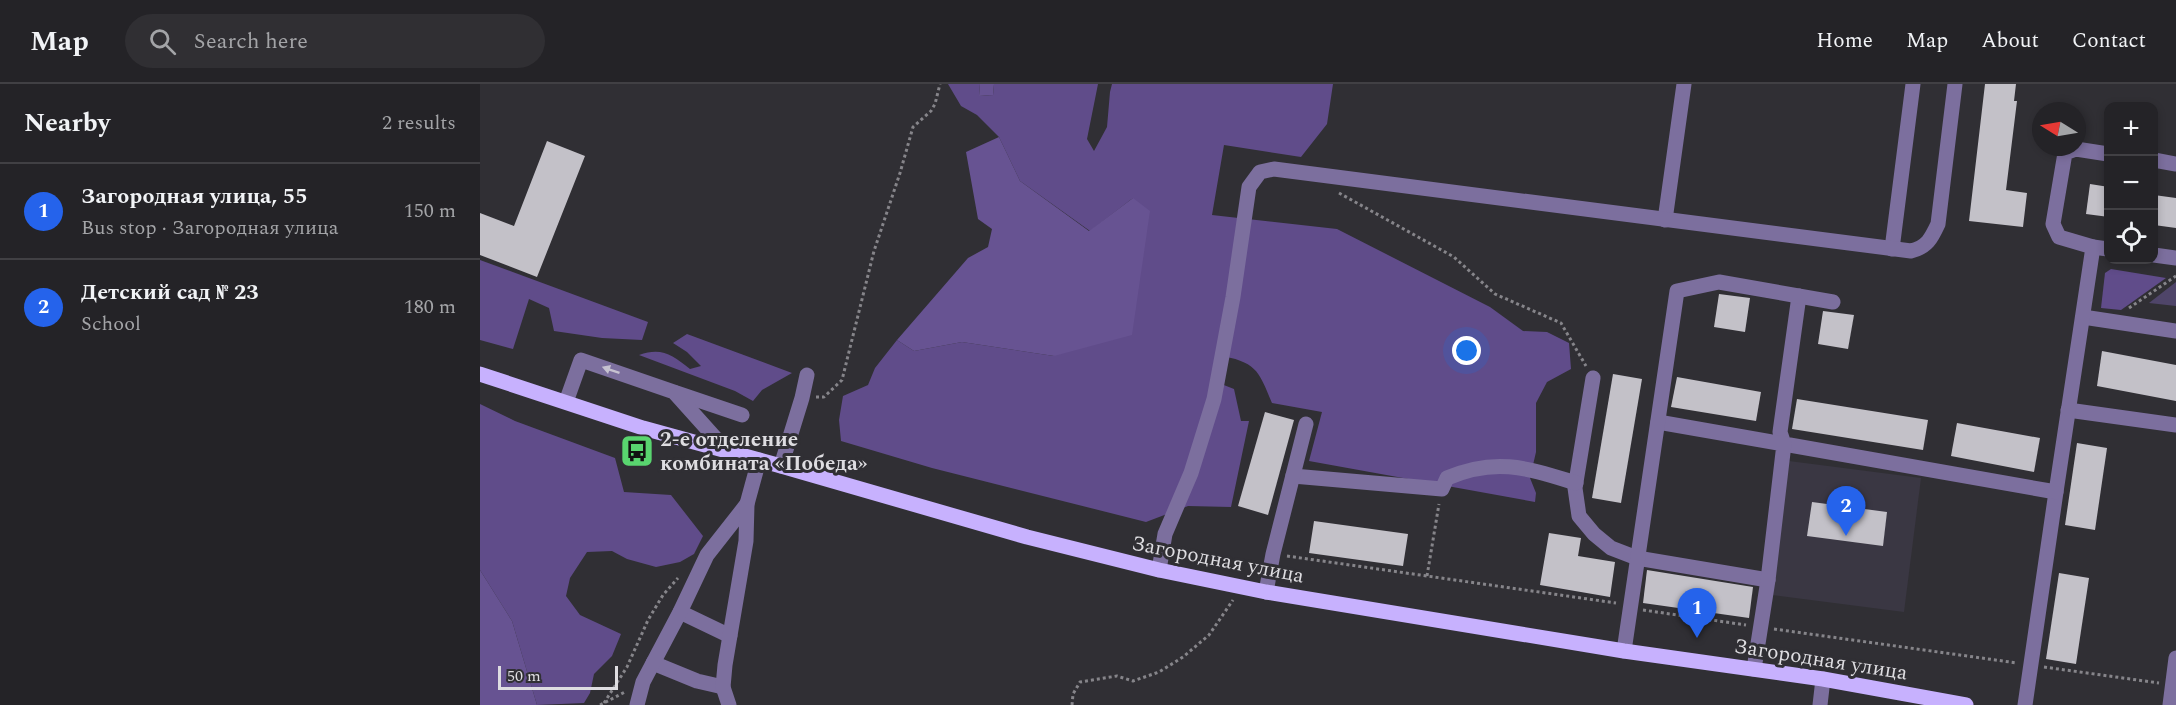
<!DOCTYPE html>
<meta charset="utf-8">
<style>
:root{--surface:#242327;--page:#302f33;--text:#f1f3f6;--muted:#a3a4a7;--line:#414044;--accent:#2563eb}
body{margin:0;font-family:Spectral,serif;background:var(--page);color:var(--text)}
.controls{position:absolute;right:18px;top:18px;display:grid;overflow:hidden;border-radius:12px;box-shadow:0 3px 9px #0003}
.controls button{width:54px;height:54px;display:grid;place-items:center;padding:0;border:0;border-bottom:2px solid var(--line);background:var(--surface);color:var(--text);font:30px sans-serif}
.compass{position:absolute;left:1552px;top:18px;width:54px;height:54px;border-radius:50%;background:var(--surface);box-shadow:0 3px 9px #0003;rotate:281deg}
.scale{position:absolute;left:18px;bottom:15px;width:120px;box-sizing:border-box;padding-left:6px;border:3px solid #dedde1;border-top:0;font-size:16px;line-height:21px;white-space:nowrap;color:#dedde1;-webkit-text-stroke:4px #302f34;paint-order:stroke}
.you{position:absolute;left:987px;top:267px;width:21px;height:21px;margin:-15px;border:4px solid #fff;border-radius:50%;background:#1a73e8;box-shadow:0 0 0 9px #1a73e833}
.badge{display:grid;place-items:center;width:39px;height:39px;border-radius:50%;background:var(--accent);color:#fff;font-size:20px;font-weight:700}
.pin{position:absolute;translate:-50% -50px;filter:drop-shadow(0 2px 3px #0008)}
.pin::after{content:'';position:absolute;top:32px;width:21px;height:18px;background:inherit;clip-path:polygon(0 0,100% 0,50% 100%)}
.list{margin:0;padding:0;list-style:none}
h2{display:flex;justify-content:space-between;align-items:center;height:78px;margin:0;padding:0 24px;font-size:26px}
h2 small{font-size:20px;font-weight:400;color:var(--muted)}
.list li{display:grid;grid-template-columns:39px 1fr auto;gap:18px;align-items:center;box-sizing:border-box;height:96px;padding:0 24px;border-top:2px solid var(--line)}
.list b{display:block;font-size:22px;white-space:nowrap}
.list p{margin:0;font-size:20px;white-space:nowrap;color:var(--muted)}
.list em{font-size:20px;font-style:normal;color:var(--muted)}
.icon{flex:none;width:33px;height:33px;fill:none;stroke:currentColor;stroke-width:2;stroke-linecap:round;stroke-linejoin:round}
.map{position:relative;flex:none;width:1696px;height:621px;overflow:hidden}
header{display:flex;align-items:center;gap:36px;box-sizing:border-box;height:84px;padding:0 30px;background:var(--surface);border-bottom:2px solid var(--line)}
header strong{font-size:28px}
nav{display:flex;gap:33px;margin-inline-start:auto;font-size:21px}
.search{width:420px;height:54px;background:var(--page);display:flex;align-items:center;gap:15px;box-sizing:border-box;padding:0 21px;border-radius:33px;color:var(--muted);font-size:22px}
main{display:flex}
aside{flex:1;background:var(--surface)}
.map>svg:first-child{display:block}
</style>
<header>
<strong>Map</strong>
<div class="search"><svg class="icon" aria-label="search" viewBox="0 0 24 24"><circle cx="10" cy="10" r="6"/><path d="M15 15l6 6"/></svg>Search here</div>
<nav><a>Home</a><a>Map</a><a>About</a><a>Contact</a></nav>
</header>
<main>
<aside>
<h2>Nearby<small>2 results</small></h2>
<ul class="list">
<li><span class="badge">1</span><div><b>Загородная улица, 55</b><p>Bus stop · Загородная улица</p></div><em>150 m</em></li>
<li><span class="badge">2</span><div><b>Детский сад № 23</b><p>School</p></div><em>180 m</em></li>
</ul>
</aside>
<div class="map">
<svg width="1696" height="621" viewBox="0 0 1696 621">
<rect width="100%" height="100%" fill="#302f34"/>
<path fill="#3a3743" d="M1309 377 1441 394 1424 528 1292 511Z"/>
<path fill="#4f4569" d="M1696 198V222L1669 219Z"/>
<g fill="#604c8a">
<path d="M468 0H500L499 12 513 11 514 0H618L607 55 614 67 627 43 630 8 632 0H853L847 40 821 73 744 61 732 131 857 145 1010 223 1043 247 1067 248 1089 259 1091 285 1067 298 1056 319V368L1050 394 1056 409 1055 418 829 377 842 328 792 319C778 285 776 278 737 271L731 296 754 305 761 337H769L751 423 708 422 666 438 452 384 361 357 359 336 363 312 388 301 395 284 417 256 434 267 482 258 574 272 653 114 610 147 540 97 519 53 497 31 481 22Z"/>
<path d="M0 176 168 238 162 256 122 254 74 247 69 224 49 215 33 265 0 256Z"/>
<path d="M1631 185 1686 194 1641 226 1621 224 1625 189Z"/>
<path d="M207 250 312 289 282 306 273 317 255 307 159 271C182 263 192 271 210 285L221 282 207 268 193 259Z"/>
<path d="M0 320 35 337 135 374 144 408 191 411 223 452 214 470 200 478 176 483 147 475 132 467 107 468 90 494 86 512 100 531 141 550 132 572 114 590 110 609 104 619 57 621 32 537 0 486Z"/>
</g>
<g fill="#675392">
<path d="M500 0H514L513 11 499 12Z"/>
<path d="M519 53 540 97 609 147 653 114 670 127 652 251 574 272 482 258 434 267 417 256 488 174 508 163 512 145 498 135 486 68Z"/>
<path d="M0 486 32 537 57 621H0Z"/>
</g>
<g fill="#c3c1c8">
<path d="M1505 0H1536L1534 17H1537L1526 106 1547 109 1543 143 1489 137Z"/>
<path d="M67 57 105 72 57 193 0 171V129L34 142Z"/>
<path d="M1610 100 1629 103V133L1606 130Z"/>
<path d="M1674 111 1696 114V144L1674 141Z"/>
<path d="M1239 210 1270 214 1265 248 1234 243Z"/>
<path d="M1343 227 1374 231 1368 265 1338 260Z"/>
<path d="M1622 267 1696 281V317L1617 302Z"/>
<path d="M1133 290 1162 295 1141 419 1112 414Z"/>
<path d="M1197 293 1281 308 1276 337 1191 323Z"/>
<path d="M1317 315 1448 336 1443 366 1312 345Z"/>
<path d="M785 328 814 336 788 431 758 422Z"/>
<path d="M1477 339 1560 354 1554 388 1471 372Z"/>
<path d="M1597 359 1627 364 1615 446 1585 441Z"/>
<path d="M1332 418 1407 428 1403 462 1327 452Z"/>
<path d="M834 437 928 450 923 482 829 469Z"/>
<path d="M1069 449 1101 454 1098 472 1135 478 1130 513 1060 501Z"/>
<path d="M1167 486 1273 503 1269 534 1163 519Z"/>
<path d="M1579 489 1609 494 1596 580 1566 575Z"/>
</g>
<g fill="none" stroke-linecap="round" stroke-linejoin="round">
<g stroke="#86858a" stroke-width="3" stroke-dasharray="3 3" stroke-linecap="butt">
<path d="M859 109 974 173 1015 210 1081 239 1106 282"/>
<path d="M1649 224 1696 192"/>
<path d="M336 313H344L362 296 394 167 420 89 433 43 451 27 455 20 460 0"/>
<path d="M807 472 1136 519"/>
<path d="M947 492 959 420"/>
<path d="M1163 526 1266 541"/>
<path d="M1294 545 1537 579"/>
<path d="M1564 583 1679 599"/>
<path d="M124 619 147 583 168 536 183 511 198 494"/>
<path d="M120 621 145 608"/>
<path d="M592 621 593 610 600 598 637 592 653 597 679 588 703 573 729 551 753 516"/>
</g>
<g stroke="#7c6f9e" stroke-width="15">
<path d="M1674 76 1696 80"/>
<path d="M1185 136 1204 0"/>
<path d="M1613 163 1628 165"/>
<path d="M1412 165 1433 0"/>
<path d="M1674 171 1696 174"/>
<path d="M1319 212 1300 348 1304 360 1576 408 1545 621"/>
<path d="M1603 233 1696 247"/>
<path d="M1113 294 1095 404 1099 432 1114 450 1131 464 1157 474 1288 496"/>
<path d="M197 309 262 331"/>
<path d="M86 318 101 276 194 308 247 367"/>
<path d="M1588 326 1696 341"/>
<path d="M1178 338 1304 360 1288 496 1274 585"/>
<path d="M301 382 322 314 327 291"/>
<path d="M813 392 962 405 967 394C1016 373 1047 384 1096 399"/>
<path d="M1576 408 1613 163 1579 153 1573 140 1585 69 1596 65 1628 70"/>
<path d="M679 486 685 450 711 389 734 315 753 213 769 103 780 88 794 85 1431 167C1447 163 1451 155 1458 140L1475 0"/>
<path d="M786 508 793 470 826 340"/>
<path d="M200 528 250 552"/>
<path d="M1144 567 1197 207 1239 198 1353 218"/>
<path d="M173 579 217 597 243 603"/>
<path d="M157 621 163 598 200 528 227 471 267 420"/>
<path d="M249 621 243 603 245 581 266 457 267 420 279 376"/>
<path d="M1340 621 1343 595"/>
<path d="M1690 621 1696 574"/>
</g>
<path stroke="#c7b1fe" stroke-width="15" d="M0 290 163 344 301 382 547 453 679 486 786 508 1144 567 1343 595 1486 621"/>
</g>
<defs><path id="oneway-solid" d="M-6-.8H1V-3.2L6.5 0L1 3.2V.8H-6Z" transform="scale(1.5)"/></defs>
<use fill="#c6c2d0" href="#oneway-solid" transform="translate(131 286) rotate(-161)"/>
<defs>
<g id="bus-square" transform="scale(1.725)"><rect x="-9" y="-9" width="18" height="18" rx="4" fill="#59d56f" stroke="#302f34"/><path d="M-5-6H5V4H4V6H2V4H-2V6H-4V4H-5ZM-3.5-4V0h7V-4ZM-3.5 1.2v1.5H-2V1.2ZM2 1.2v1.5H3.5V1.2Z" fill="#111"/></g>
</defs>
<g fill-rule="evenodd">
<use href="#bus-square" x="157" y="367"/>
</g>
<g text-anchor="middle" stroke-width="6" stroke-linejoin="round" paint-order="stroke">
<g font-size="21" font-weight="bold" fill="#dedde1" stroke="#302f34" text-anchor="start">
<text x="180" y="362">2-е отделение<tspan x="180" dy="24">комбината «Победа»</tspan></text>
</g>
<g font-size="21" fill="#dedde1" stroke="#302f34">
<text transform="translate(738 475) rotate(11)" y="7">Загородная улица</text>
<text transform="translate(1341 575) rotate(9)" y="7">Загородная улица</text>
</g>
</g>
</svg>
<div class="controls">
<button>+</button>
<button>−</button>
<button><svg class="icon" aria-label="locate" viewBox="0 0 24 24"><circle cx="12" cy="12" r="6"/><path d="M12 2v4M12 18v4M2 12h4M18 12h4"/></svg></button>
</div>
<svg class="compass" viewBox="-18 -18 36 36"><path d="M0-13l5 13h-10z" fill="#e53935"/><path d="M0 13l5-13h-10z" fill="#a3a4a7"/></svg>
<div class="scale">50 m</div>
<div class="you"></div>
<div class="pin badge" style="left:1217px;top:554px">1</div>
<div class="pin badge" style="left:1366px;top:452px">2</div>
</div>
</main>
